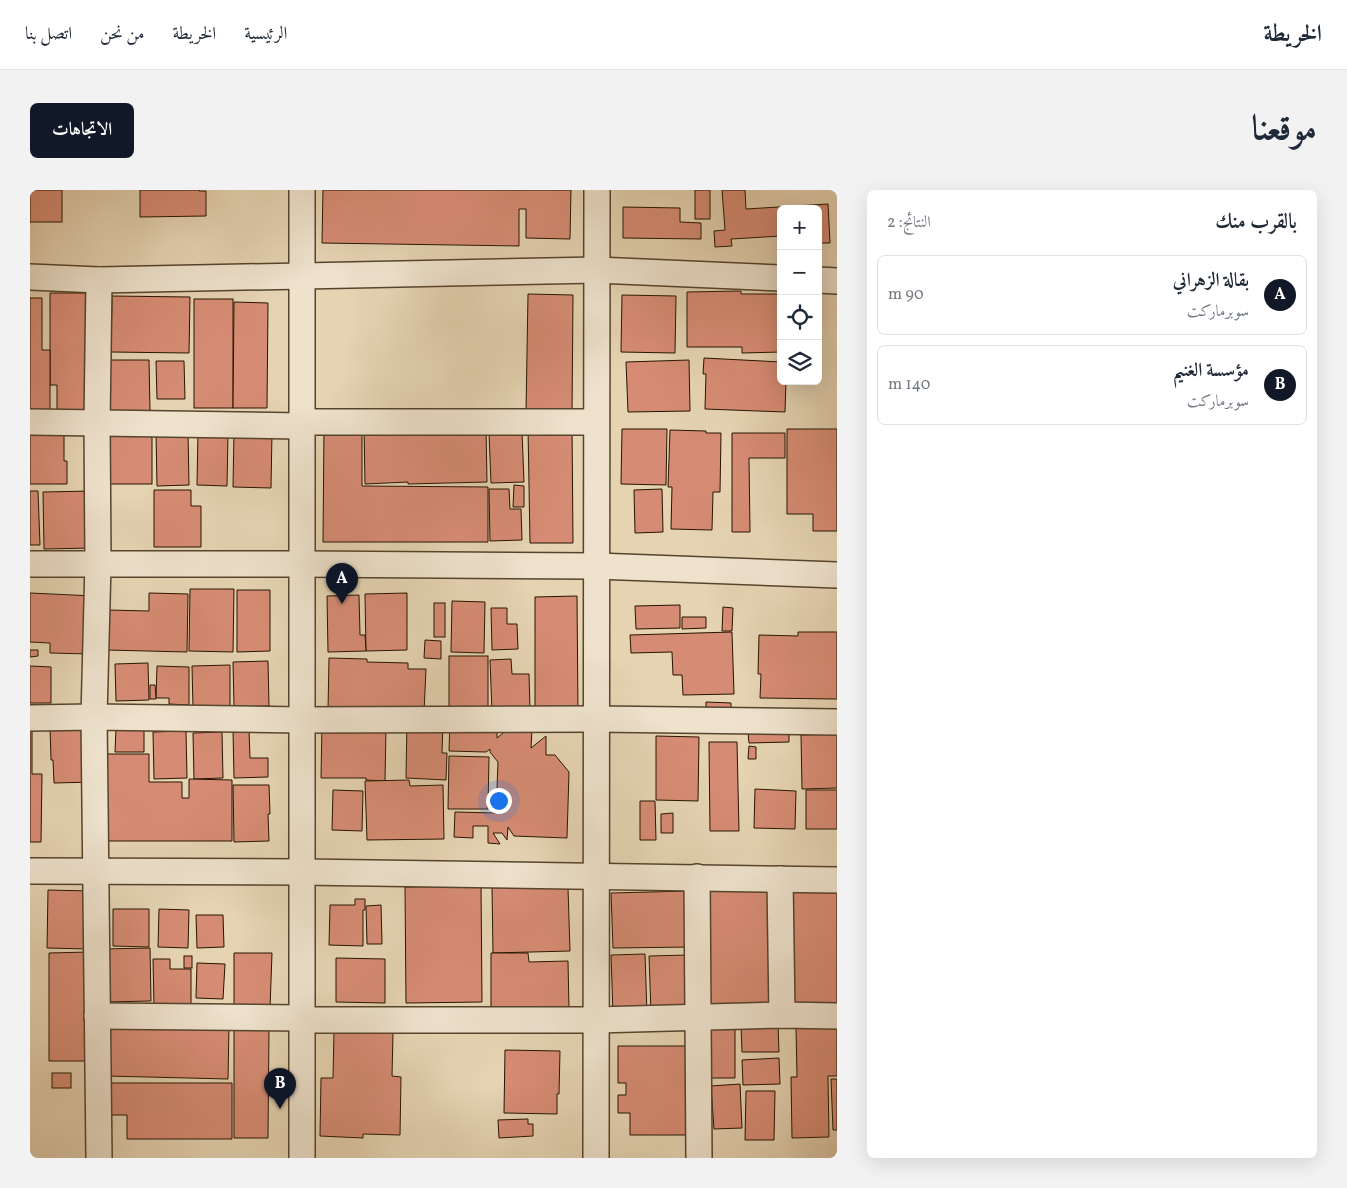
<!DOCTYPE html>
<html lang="ar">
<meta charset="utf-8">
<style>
:root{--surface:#fff;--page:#f2f2f3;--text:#1f2937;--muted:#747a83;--line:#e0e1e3;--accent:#111827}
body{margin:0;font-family:Vollkorn,Amiri,serif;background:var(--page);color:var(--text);direction:rtl}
.controls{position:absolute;right:15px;top:15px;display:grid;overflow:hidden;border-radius:8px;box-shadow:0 5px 20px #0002}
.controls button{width:45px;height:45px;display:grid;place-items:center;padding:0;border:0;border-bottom:1px solid var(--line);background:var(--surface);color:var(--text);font:25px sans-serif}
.you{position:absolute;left:468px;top:610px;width:18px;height:18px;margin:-12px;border:4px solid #fff;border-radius:50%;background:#1a73e8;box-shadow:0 0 0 8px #1a73e833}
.badge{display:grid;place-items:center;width:32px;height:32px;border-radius:50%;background:var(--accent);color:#fff;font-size:16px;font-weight:700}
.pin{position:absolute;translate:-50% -41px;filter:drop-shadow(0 1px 2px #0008)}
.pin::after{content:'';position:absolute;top:26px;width:18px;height:15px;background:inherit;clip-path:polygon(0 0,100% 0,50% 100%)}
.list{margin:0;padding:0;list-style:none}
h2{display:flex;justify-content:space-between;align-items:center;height:65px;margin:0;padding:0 20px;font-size:21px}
h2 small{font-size:16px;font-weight:400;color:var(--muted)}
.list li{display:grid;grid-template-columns:32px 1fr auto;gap:15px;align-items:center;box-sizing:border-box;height:80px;margin:0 10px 10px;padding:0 10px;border:1px solid var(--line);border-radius:8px}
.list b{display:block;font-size:19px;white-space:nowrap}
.list p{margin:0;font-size:16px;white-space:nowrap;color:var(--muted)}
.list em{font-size:16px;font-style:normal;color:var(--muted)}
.icon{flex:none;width:28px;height:28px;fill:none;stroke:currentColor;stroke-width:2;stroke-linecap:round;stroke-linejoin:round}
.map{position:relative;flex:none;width:807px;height:968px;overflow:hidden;direction:ltr;border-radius:8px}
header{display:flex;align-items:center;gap:30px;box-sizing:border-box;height:70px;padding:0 25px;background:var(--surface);border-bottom:1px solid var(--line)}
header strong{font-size:24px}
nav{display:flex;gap:28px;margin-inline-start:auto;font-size:18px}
.intro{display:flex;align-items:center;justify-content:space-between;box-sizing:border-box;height:120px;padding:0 30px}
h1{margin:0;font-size:35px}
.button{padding:12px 22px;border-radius:8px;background:var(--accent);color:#fff;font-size:18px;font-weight:700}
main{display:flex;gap:30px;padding:0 30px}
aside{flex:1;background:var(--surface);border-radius:8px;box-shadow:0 5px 20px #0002}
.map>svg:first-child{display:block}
</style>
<header>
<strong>الخريطة</strong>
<nav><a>الرئيسية</a><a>الخريطة</a><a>من نحن</a><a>اتصل بنا</a></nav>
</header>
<div class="intro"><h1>موقعنا</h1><a class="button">الاتجاهات</a></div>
<main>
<aside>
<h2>بالقرب منك<small>النتائج: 2</small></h2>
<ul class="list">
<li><span class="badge">A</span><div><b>بقالة الزهراني</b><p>سوبرماركت</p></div><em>90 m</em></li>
<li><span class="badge">B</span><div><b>مؤسسة الغنيم</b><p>سوبرماركت</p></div><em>140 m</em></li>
</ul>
</aside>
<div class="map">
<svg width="807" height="968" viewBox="0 0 807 968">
<rect width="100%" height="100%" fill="#e5d3b2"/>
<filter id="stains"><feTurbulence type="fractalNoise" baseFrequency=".004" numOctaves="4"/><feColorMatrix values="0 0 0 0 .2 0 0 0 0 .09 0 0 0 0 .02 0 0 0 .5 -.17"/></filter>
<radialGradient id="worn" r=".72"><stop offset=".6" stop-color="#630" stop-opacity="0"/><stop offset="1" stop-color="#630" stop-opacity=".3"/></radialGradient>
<g fill="#d68c74" stroke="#271400">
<rect x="0" y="0" width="32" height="32"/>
<path d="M110 0H169V1H176V26L110 27Z"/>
<path d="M293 0H541L540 49 496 48V19H489V56L292 53Z"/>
<rect x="665" y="0" width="15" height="29"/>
<path d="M692 0H715L716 19 798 14 800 53H788V19H751V46L701 49 702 56 685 57 684 41 695 40Z"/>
<path d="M593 17 650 18V32L671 33V49L593 48Z"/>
<path d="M711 101V104H751V162L712 163V157H657V102Z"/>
<path d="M20 103H64V226H27V195H20Z"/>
<path d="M498 104 543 105 542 223 496 222Z"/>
<path d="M592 105 646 106 645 163 591 162Z"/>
<path d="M82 106 160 107 159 163 81 162Z"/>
<path d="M0 108H12V160H20V225H0Z"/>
<rect x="164" y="109" width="39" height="109"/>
<path d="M204 112 238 113 237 218H203Z"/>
<path d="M674 168 751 172V191H756L755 222 675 219 676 184H673Z"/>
<path d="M79 170H119L120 221H80Z"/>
<path d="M659 170 660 221 598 222 596 172Z"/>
<path d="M126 171H154L155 209H127Z"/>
<rect x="78" y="236" width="44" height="58"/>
<path d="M294 236H332V296L458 297V352H293Z"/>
<path d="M334 236 456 238 457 292 378 294V292L335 294Z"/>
<path d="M542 236 543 353H500L498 237Z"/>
<path d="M592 239H637L636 295 591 294Z"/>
<path d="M757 239H807V341H783V324H757Z"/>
<path d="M640 240 676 241V243H691L690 302H683L682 340 641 339 642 297H638Z"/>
<path d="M204 241 242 242 241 298 203 297Z"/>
<path d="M168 242 198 243 197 296 167 295Z"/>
<path d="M492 242 494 292 461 293 459 243Z"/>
<path d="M158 243 159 295 127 296 126 244Z"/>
<path d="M702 243H755V268H719L720 342H702Z"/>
<path d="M0 245H34V271H37V294H0Z"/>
<path d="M484 295 494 296V317H483Z"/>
<path d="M459 299H479L480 319H491L492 350 460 351Z"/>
<path d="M632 299 633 342 605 343 604 300Z"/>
<path d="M124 300H161V316H171V357H124Z"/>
<path d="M0 301H8L10 355H0Z"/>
<path d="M61 301 62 358 14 359 13 302Z"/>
<path d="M160 399H204L203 462 159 461Z"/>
<path d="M207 400H240V461L207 462Z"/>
<path d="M0 403 64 406 61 464 20 463V453L0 452Z"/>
<path d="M119 403 158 404 157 462 77 460V420L119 421Z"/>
<path d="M377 403V460L336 461 335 404Z"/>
<path d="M329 405 330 445H335L336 461 298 462 297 406Z"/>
<path d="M547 406 548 524 505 525V407Z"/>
<path d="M422 411 455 412 454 463 421 462Z"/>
<rect x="404" y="413" width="11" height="34"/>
<path d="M650 415V438L606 439 605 416Z"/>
<path d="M693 417 703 418 702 441H692Z"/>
<path d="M461 418H477V434H487L488 459 462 460Z"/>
<path d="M652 427H676V438L652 439Z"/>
<path d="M702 442 704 504 653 505 652 485H643L642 462 601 463 600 445Z"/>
<path d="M768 442H807V509L730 508 731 484H728L729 445 768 446Z"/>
<path d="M395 450 411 451V469L394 468Z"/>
<path d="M0 460H8V466L0 467Z"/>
<rect x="419" y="466" width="39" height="54"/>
<path d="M299 468 337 469V472L378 473V479H396L394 522 298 520Z"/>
<path d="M481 469 482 484H499L500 520 462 522 460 470Z"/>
<path d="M238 471 239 516 204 517 203 472Z"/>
<path d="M118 473 119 510 86 511 85 474Z"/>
<path d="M200 475V517L163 518 162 476Z"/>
<path d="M0 476 21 477V513H0Z"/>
<path d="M127 476 159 477V515L139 514V508H126Z"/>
<path d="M120 495H125L126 509H120Z"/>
<path d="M676 512 701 513V524L676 523Z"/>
<path d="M420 530 458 532 467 543V548L478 539H502L501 558 516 546V565H525L539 582 537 648 484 646 478 637 477 650 472 643H463L470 654 458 653V636H443V648L424 647 425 622 466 623 468 572 460 562V559L456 562 419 561Z"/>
<path d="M377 532 413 533 412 563H417L416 590 376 588Z"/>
<path d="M292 533 356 539 355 591 336 590V588H291Z"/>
<path d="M62 537 64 592 24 593 23 570H21L20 538Z"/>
<path d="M86 539 114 540V562H85Z"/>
<path d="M203 540H219L220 568H238V587L204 588Z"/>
<path d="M759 540V552L719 553 718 542Z"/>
<path d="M0 541H2V584H12L11 652H0Z"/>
<path d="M156 541 157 588 124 589 123 542Z"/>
<path d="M192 542 193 588 164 589 163 543Z"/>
<path d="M807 544V598L772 599 771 545Z"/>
<path d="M626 546 669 547 668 611 626 610Z"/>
<path d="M679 552H707L709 641H680Z"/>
<path d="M719 556 726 557V569H718Z"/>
<path d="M77 564H119V592H152V608H159V589L202 590V651H77Z"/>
<path d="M419 566 459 567 458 619H418Z"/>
<path d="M379 590 380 596 413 595 414 649 337 650 335 591Z"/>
<path d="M203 595H239L240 624H238L239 651 204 652Z"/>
<path d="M725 599 766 601 765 639 724 638Z"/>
<path d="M303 600 333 601 332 641 302 640Z"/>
<rect x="776" y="600" width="31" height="39"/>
<path d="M610 611H625L626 650H610Z"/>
<path d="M643 623V643H631V624Z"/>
<path d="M451 696 452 812 376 813 375 697Z"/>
<path d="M462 697 538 698 540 761 463 763Z"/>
<path d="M18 700 60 701 59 759 17 758Z"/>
<path d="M762 700H807V818H761Z"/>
<path d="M659 701 660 757 583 758 581 703Z"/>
<path d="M678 701 748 702 747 817 678 816Z"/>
<path d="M325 709H335V720H333V756L299 755 300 715H325Z"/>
<path d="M351 715 352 754H337L336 716Z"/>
<path d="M83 719H119V757L83 756Z"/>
<path d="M129 719 159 720 158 758 128 757Z"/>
<path d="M166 725H193L194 757 167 758Z"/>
<path d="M120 758 121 811 74 812 73 759Z"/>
<path d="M59 762 56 871H19V763Z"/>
<path d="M204 763H242L240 819 204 818Z"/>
<path d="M461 763H498L499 772 538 771 539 819 461 820Z"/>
<path d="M615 764 617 824 583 825 581 765Z"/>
<path d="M658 765 660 822 621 823 619 766Z"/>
<rect x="154" y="766" width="8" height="12"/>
<path d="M306 768 355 769V813L306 812Z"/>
<path d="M123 769H140V779H161V814L124 815Z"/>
<path d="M167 773 195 774 193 809 166 808Z"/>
<path d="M676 832 705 833V888H676Z"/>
<path d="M78 834 199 836 198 889 77 886Z"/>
<path d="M748 834 749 862H712L711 835Z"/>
<path d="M766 837H807V886H798L799 947 762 948 761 887H767Z"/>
<path d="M204 839H239L238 948H204Z"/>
<path d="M304 841 363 843 362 886 371 887 370 945 333 944V948L290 946 291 888H303Z"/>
<path d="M588 856H658L657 945H600V923H588V905H596V893H588Z"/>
<path d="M475 860 530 861 529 904H527V924L474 923Z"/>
<path d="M749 868 750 894 713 895 712 870Z"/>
<rect x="22" y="883" width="19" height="15"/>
<path d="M801 889H807V940H803Z"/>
<path d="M73 893H202V949H97V925H73Z"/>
<path d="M710 894 712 938 684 939 681 896Z"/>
<path d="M716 901H745L744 950H715Z"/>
<path d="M498 929V934H503V946L469 948 468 930Z"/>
</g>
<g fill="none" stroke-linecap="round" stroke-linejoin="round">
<g stroke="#56442c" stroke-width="28">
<g id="minor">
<path d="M272 0V968"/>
<path d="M0 87 69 90 567 80 751 88"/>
<path d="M788 90 807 91"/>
<path d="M0 232 272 236"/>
<path d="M272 232H566"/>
<path d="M0 374H272L566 376 807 385"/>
<path d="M0 528 64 527 271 530 565 529 807 532"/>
<path d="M0 681 272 682 807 690"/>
<path d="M667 687 669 968"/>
<path d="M750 689 752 825"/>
<path d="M67 826 272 828"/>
<path d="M272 830H566L752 825 807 826"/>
<path d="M69 968 64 527 68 373 67 233 69 90"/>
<path d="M566 968 567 0"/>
</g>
</g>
<use href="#minor" stroke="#eee2cd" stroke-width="25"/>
</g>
<rect width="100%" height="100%" filter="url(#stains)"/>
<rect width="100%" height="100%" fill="url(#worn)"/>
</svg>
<div class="controls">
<button>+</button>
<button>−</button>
<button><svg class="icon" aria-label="locate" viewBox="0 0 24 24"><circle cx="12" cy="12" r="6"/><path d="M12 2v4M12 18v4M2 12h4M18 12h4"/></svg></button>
<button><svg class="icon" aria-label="layers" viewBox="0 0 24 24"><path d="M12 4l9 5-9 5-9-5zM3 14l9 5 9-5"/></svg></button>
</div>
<div class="you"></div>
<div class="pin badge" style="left:312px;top:414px">A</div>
<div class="pin badge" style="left:250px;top:919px">B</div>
</div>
</main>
